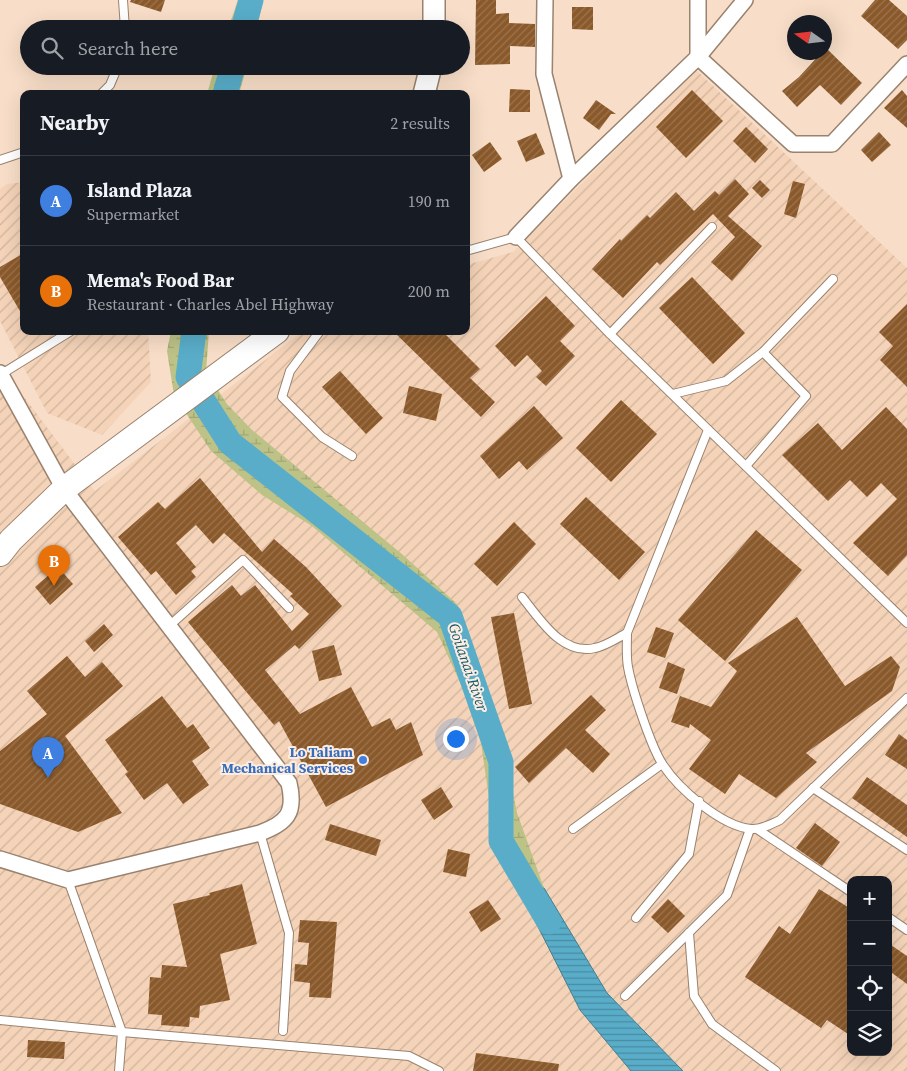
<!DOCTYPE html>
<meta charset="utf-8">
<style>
:root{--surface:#171b24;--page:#242831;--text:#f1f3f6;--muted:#9ea1a6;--line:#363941;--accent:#ea580c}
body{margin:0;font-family:"Source Serif 4",serif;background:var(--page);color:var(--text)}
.controls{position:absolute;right:15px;bottom:15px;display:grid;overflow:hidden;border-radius:10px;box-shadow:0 5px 20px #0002}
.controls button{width:45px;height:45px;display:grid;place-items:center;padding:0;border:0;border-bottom:1px solid var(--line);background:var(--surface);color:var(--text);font:25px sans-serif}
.compass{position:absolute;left:787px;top:15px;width:45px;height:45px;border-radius:50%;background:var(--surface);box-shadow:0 5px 20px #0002;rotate:284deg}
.you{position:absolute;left:455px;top:738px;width:18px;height:18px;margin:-12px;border:4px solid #fff;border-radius:50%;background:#1a73e8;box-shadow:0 0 0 8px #1a73e833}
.badge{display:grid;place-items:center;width:32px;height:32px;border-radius:50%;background:var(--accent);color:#fff;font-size:16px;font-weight:700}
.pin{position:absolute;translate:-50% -41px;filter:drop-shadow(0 1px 2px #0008)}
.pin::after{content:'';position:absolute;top:26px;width:18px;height:15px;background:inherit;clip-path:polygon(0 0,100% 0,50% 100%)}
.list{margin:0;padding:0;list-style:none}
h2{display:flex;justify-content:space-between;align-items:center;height:65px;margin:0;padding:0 20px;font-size:21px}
h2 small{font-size:16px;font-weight:400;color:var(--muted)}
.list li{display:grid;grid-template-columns:32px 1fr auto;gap:15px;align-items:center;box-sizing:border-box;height:90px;padding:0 20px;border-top:1px solid var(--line)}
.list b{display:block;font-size:19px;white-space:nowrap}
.list p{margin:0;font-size:16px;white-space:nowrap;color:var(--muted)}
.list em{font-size:16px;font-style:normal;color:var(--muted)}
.icon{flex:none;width:28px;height:28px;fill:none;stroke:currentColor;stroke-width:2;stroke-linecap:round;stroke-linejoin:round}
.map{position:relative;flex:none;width:907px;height:1071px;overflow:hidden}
.search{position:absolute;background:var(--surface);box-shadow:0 5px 20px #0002;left:20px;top:20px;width:450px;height:55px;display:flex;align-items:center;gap:12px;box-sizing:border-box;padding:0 18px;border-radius:28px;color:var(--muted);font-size:19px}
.panel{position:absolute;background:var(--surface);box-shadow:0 5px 20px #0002;left:20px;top:90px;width:450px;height:245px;border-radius:10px}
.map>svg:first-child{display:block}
</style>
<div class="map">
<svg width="907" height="1071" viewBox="0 0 907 1071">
<defs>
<pattern id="industrial-furrows" width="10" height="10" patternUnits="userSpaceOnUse" patternTransform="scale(1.25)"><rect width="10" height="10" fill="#f4d3b8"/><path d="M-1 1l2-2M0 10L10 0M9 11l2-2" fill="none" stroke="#d0b49d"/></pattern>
<pattern id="wetland-marsh" width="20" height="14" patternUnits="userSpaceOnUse" patternTransform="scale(1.25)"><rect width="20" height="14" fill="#bdc287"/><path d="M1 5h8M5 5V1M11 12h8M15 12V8" fill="none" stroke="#a2a673"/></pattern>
<pattern id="water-rules" width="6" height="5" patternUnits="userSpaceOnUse" patternTransform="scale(1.25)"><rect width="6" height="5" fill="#59adc9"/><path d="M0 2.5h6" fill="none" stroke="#498ba1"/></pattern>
<pattern id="building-hatch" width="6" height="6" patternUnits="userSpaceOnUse" patternTransform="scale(1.25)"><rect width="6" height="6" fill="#8b5929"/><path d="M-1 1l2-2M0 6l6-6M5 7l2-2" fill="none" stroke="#997553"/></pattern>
</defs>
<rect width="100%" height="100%" fill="#f8dec8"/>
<g fill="url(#industrial-furrows)" fill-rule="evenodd">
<path d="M696 70 907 268V1071H0V365L95 491 303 331H466V265L513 252ZM851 880H888V1052H851Z"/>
<path d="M24 182V331H148L151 382 102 435 47 413 0 321V189L7 184Z"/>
</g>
<g fill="url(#wetland-marsh)">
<path d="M238 0H263L257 29H228Z"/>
<path d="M215 66H247L239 94H207Z"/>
<path d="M171 331H209L206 372 227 404 251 429 403 555 457 604 502 736 517 813 544 888 524 899 496 847 478 722 437 632 312 526 262 495 211 451 174 395 167 351Z"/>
</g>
<path fill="url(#water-rules)" stroke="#457e8f" d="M544 888 607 993 683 1071H631L580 1010 524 899Z"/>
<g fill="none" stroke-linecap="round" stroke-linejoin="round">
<g stroke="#59adc9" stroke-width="25">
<path d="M243 29 251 0"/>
<path d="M225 94 233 66"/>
<path d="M194 331 188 377 230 443 450 616 501 762V841L549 922"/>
</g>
</g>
<g fill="url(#building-hatch)">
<path d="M131 0H165L161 12 130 2Z"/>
<path d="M476 0H496V14L509 13V23L535 24V47L510 46V64L475 65Z"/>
<path d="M875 0H889L907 16V40L898 49 861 16Z"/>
<path d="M572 7H593V30L572 29Z"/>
<path d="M826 48 862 83 841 105 820 85 797 107 782 91 799 77 822 52H824Z"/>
<path d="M510 89 530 90V112H509Z"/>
<path d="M692 90 723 121 686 158 656 127Z"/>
<path d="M902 90 907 96V128L884 108Z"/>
<path d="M596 100 616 114H611L599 130 583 118Z"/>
<path d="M746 127 768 149 755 163 733 141Z"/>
<path d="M879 132 891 145 872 162 861 150Z"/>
<path d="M536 133 545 154 526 162 517 141Z"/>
<path d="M490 142 502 159 484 172 472 155Z"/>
<path d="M735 179 749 194 728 216 762 246 732 281 711 262 735 237 713 214 660 265 657 262 623 298 592 269 620 239 621 241 647 215 650 218 676 192 694 211 715 191 719 195Z"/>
<path d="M760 180 770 190 762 198 752 188Z"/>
<path d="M793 181 805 184 796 218 784 214Z"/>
<path d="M24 253V318L0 277V267Z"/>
<path d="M692 277 745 333 713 364 659 308Z"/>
<path d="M546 296 575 326 560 341 575 356 546 386 536 377 542 371 527 355 515 367 495 346Z"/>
<path d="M907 304V387L880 360 893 346 879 332Z"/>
<path d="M393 331H442L480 369 470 378 495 402 481 417Z"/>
<path d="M340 371 383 418 366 434 322 387Z"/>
<path d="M409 386 442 394 436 421 403 413Z"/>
<path d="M621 400 657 434 611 482 576 448Z"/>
<path d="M534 406 563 438 527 470 519 461 499 479 480 456Z"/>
<path d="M886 407 907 429V555L888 576 853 543 897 499 881 483 867 497 850 480 828 501 782 455 818 423 842 450Z"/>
<path d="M200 478 262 552 274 539 306 567 342 606 299 649 295 645 265 670 300 714 351 687 372 727 390 718 396 730 411 722 423 755 326 807 279 721 274 725 188 622 232 585 241 596 255 585 292 631 309 614 290 596 293 594 224 533 213 544 196 525 176 543 196 567 191 571 196 577 176 595 156 571 151 575 118 537 158 502 165 509Z"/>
<path d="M586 497 645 552 619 580 560 524Z"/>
<path d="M514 522 536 544 497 586 474 564Z"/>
<path d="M756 530 802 570 725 661 678 620Z"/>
<path d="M58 567 73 584 50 605 35 587Z"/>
<path d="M514 613 532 704 509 709 491 617Z"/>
<path d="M797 617 845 686 891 656 900 667 892 691 806 753 817 762 776 798 739 774 725 794 689 769 711 740 690 724 689 728 671 722 680 696 711 707 737 671 728 663Z"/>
<path d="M104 624 113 635 94 652 85 641Z"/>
<path d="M656 627 674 633 665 658 647 652Z"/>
<path d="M334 645 342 675 319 681 312 651Z"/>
<path d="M67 656 85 677 102 662 123 686 65 736 122 813 78 832 0 804V751L47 714 27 691Z"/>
<path d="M668 662 685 669 677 694 659 688Z"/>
<path d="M591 695 606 710 585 730 610 754 593 773 566 748 529 783 515 767Z"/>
<path d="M162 696 187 728 193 724 210 748 192 761 209 785 183 804 167 783 144 800 125 774 128 772 105 740Z"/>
<path d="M899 734 907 740V769L885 755Z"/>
<path d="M867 777 907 805V837L852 798Z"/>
<path d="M441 787 453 807 434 820 421 800Z"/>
<path d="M815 823 840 842 822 866 796 848Z"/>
<path d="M330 824 381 840 376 856 325 840Z"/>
<path d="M448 849 470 854 466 877 443 872Z"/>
<path d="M242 884 257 944 220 954 230 1000 200 1006 199 1018 190 1017 189 1027 161 1025 162 1015 148 1014 150 977 161 978 162 965 187 967 173 904 210 895 209 893Z"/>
<path d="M819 889 851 909V1036L827 1020 821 1028 745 977 779 926 790 934Z"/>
<path d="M668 899 685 916 668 933 651 917Z"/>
<path d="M488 900 501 919 481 932 469 912Z"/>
<path d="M300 920 337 922 331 998 309 997 310 983 294 981 295 964 307 965 309 943 298 942Z"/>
<path d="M888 943 907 956V984L888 970Z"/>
<path d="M28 1040 65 1042 64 1059 27 1057Z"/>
<path d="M476 1053 559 1064 558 1071H473Z"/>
</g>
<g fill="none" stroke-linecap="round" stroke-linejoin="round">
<g stroke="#9a826e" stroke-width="10">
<g id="service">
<path d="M123 0 125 29"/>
<path d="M101 94 110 85 118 66"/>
<path d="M0 160 24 152"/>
<path d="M466 251 516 237 610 334 907 623"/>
<path d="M320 331 290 371 282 397 322 437 352 456"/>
<path d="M610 334 712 227"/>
<path d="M0 375 71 331"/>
<path d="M673 394 726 381 763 352 833 279"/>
<path d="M708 430 627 633C627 644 626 656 628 667 632 689 651 747 663 765 679 789 721 826 751 829 761 830 771 824 780 820L907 698"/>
<path d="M746 466 806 396 763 352"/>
<path d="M522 597C540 619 562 656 595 648 606 646 617 638 627 633"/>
<path d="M169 626 243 560 289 608"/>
<path d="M813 788 907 850"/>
<path d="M573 829 662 764"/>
<path d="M757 829 851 892"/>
<path d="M260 833 289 933 283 1031"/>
<path d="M68 880 122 1032 409 1056 439 1071"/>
<path d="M888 917 907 930"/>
<path d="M636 918 689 854 699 801"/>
<path d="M689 933 694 996 712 1024 776 1071"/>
<path d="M625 996 727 895 750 829"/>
<path d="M0 1020 122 1032 119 1071"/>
</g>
</g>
<g stroke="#9a826e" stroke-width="18">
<g id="minor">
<path d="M545 0 544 74 571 179"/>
<path d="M698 0V57L793 144H832L907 64"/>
<path d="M516 237 571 179 698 57 745 0"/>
<path d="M0 373 64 489 289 783C296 813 287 823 260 833L68 880 0 859"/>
</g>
</g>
<g stroke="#9a826e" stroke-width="24">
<g id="secondary">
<path d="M434 29V0"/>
<path d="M424 94 431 66"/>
</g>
</g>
<g stroke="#9a826e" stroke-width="26">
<path id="primary" d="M0 554 11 540 64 489 277 331"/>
</g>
<use href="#service" stroke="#fff" stroke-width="8"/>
<use href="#minor" stroke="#fff" stroke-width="15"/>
<use href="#secondary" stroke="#fff" stroke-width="21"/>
<use href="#primary" stroke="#fff" stroke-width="24"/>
</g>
<circle fill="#3f7fe0" stroke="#fdede0" stroke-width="2" cx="363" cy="760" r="5"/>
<g text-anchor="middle" stroke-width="4" stroke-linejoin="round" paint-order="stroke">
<g font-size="14" font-weight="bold" fill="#366cbe" stroke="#fdede0" text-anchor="end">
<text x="353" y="757">Lo Taliam<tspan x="353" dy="16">Mechanical Services</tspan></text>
</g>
<g font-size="15" font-style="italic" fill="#14596d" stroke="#fdede0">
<text transform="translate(468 667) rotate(71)" y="5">Goilanai River</text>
</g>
</g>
</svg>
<div class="controls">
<button>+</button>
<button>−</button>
<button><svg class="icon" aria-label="locate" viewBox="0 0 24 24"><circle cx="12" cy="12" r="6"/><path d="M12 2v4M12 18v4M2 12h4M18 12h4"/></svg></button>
<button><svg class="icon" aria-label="layers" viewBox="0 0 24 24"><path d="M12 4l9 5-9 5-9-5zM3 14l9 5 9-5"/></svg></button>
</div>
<svg class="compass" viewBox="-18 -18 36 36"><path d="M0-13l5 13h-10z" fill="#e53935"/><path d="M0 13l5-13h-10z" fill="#9ea1a6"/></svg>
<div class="you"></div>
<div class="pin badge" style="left:48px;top:778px;background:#3f7fe0">A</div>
<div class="pin badge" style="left:54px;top:586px;background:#e8710a">B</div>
<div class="search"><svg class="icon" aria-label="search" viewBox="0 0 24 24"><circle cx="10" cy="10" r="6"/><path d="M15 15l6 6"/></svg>Search here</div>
<section class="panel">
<h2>Nearby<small>2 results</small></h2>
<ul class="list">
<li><span class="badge" style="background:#3f7fe0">A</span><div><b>Island Plaza</b><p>Supermarket</p></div><em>190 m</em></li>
<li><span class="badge" style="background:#e8710a">B</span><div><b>Mema's Food Bar</b><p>Restaurant · Charles Abel Highway</p></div><em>200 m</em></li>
</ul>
</section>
</div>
